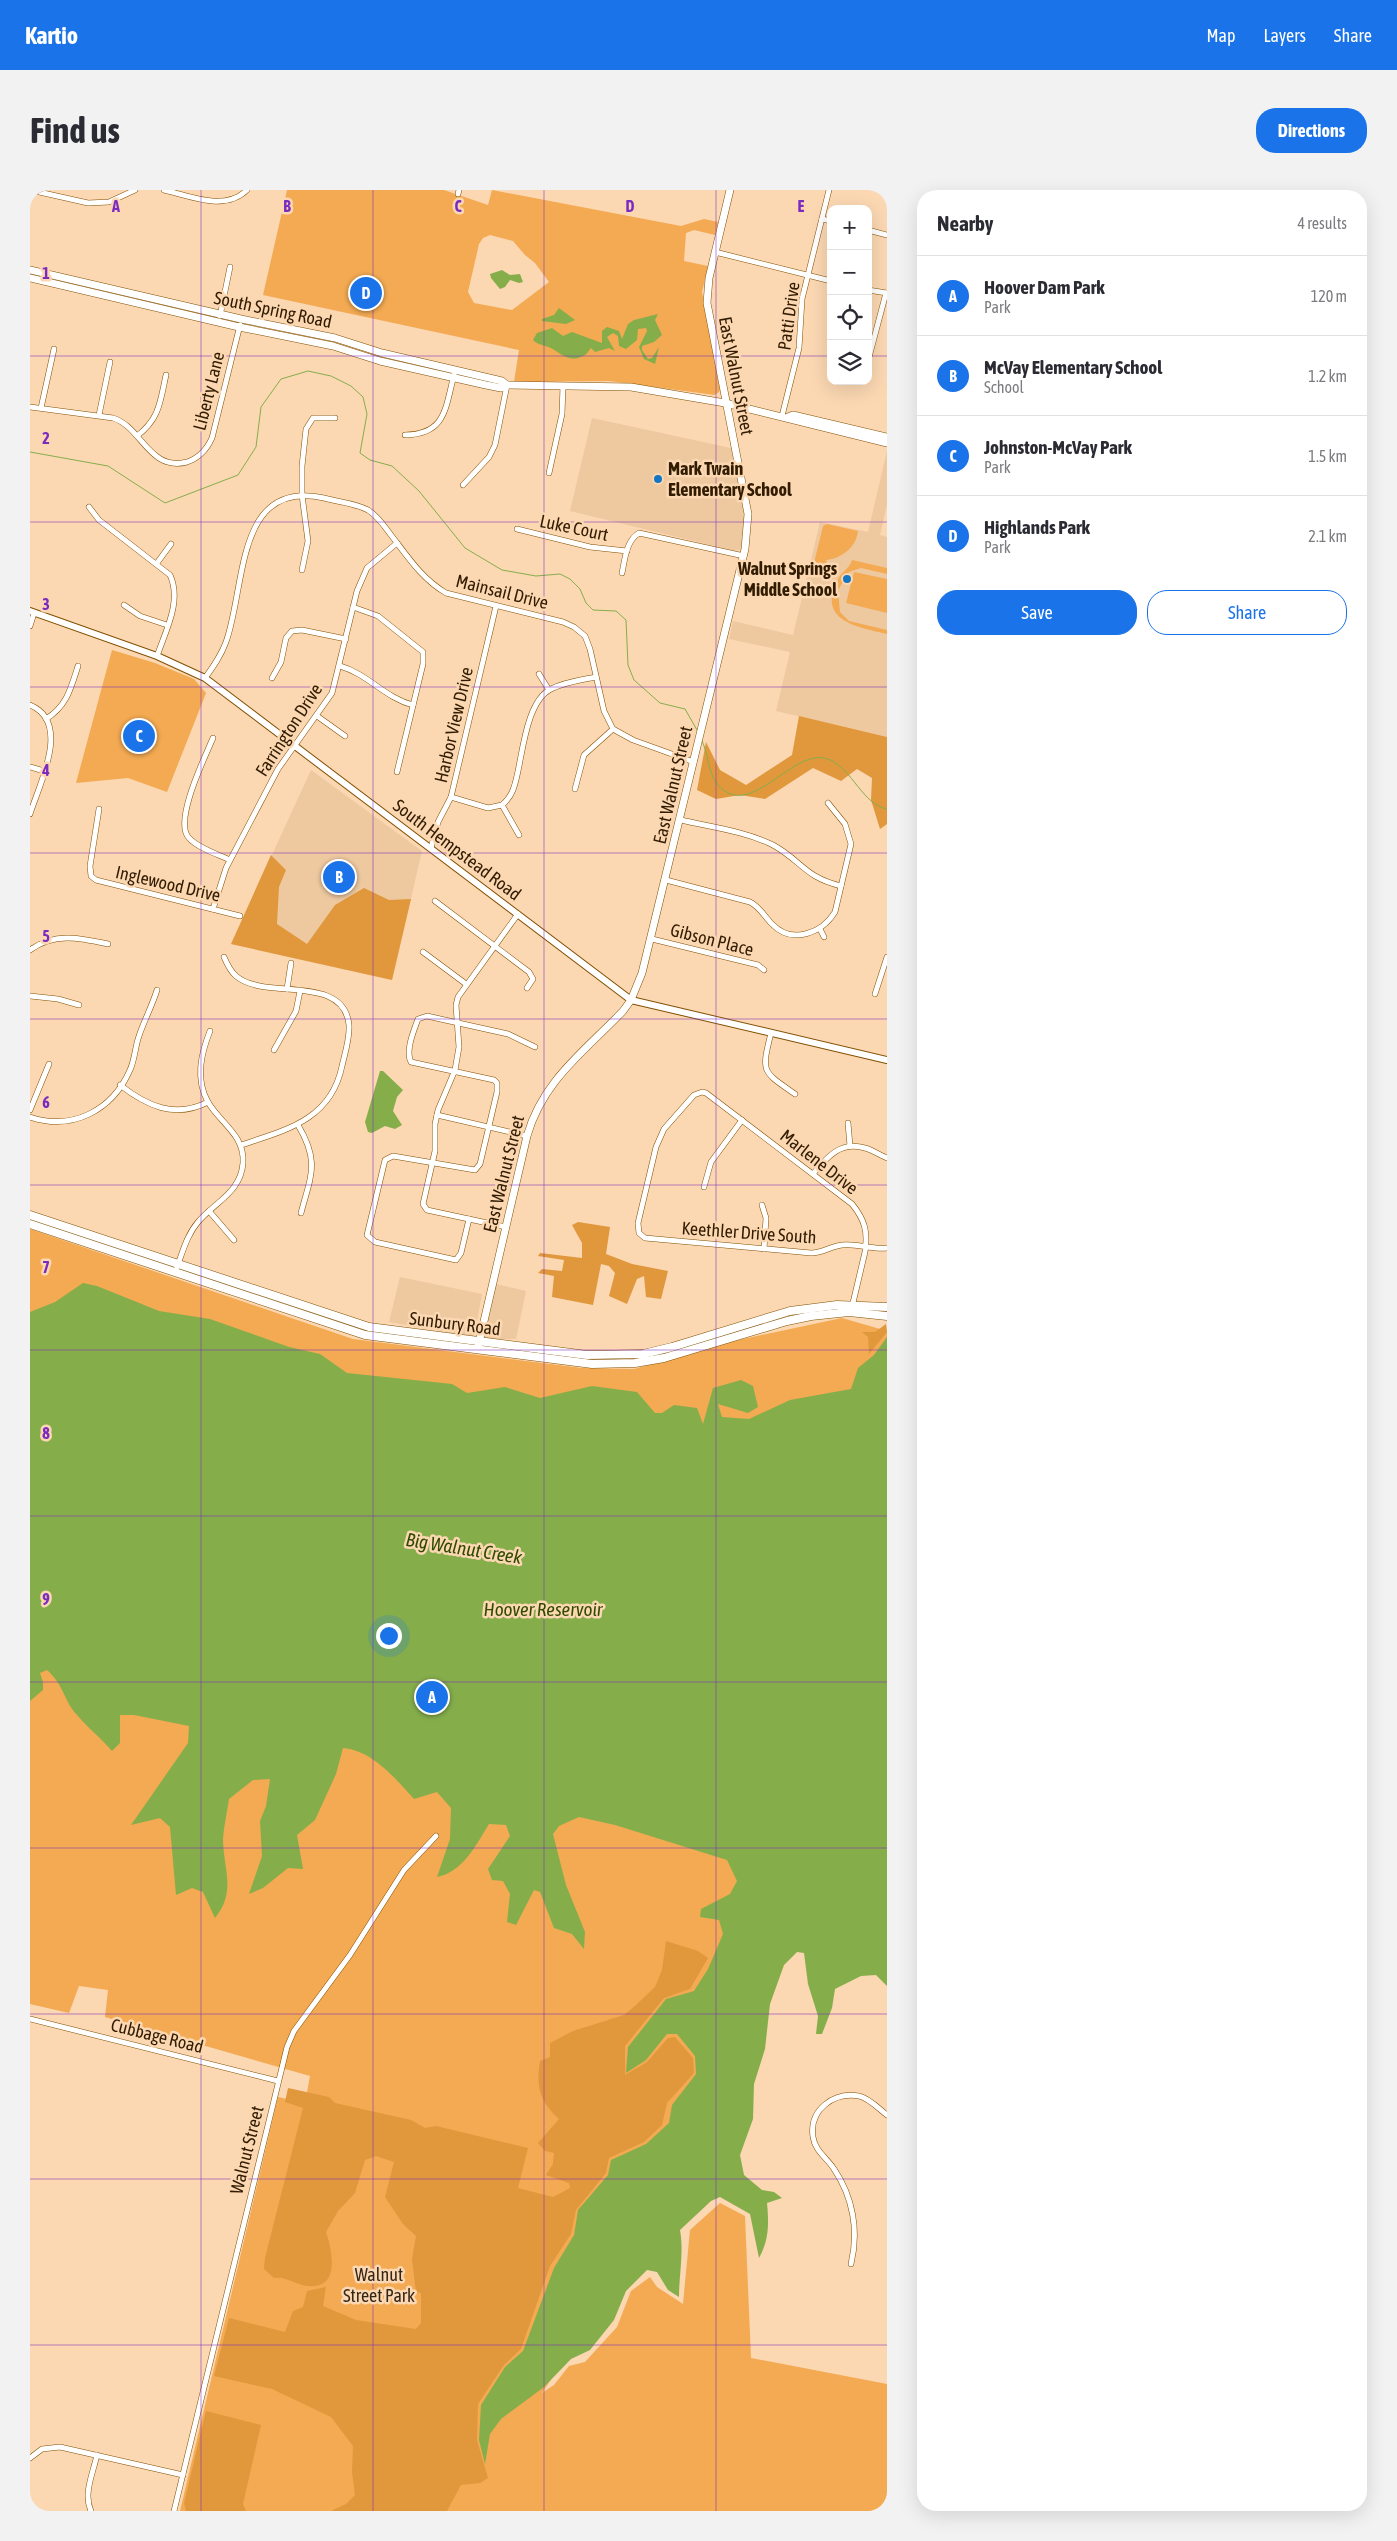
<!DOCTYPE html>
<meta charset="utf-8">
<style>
:root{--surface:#fff;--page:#f2f2f3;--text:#2b2b33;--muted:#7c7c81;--line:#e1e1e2;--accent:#1a73e8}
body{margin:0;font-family:"Asap Condensed",sans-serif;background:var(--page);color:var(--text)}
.controls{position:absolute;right:15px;top:15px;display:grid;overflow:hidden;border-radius:10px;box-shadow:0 5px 20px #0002}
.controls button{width:45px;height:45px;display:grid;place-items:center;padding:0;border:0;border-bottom:1px solid var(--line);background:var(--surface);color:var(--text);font:25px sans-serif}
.you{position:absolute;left:358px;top:1445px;width:18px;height:18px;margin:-12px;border:4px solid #fff;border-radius:50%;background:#1a73e8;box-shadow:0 0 0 8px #1a73e833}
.badge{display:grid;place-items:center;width:32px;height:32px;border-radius:50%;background:var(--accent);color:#fff;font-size:16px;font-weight:700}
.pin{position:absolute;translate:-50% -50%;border:2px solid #fff;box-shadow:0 1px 5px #0006}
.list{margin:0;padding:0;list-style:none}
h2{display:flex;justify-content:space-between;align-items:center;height:65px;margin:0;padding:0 20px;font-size:21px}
h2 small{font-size:16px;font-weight:400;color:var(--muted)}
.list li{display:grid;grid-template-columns:32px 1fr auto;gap:15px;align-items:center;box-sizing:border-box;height:80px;padding:0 20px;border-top:1px solid var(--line)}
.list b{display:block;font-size:19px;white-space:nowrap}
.list p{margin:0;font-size:16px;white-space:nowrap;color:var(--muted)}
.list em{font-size:16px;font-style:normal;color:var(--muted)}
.actions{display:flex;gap:10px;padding:15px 20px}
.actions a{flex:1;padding:11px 0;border:1px solid var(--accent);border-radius:20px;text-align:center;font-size:18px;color:var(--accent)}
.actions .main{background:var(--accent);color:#fff}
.icon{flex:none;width:28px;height:28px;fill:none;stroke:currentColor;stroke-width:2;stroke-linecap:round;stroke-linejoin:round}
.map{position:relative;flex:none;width:857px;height:2321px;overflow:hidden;border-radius:20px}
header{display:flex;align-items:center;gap:30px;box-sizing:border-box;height:70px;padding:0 25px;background:var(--accent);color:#fff}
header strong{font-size:24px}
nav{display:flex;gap:28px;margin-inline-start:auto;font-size:18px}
.intro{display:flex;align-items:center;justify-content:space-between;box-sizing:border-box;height:120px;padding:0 30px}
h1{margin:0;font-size:35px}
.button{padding:12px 22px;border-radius:20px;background:var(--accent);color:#fff;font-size:18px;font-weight:700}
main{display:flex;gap:30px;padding:0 30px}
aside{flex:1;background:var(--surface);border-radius:20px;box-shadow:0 5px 20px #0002}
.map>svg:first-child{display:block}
</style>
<header>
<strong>Kartio</strong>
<nav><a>Map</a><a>Layers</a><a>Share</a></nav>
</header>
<div class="intro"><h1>Find us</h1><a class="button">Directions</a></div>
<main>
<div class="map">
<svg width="857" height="2321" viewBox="0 0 857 2321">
<rect width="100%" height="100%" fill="#fbd7b2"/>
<g fill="#eec9a0">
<path d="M562 228 701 258 714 323 715 337 711 359 705 361 540 321Z"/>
<path d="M857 261V315L850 345 857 347V547L746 521 760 462 699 449 703 431 763 445 790 332 838 342Z"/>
<path d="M281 580 392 661 362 790 201 754Z"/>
<path d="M370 1087 452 1104 444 1147 359 1132Z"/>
<path d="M466 1094 496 1101 486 1149H454Z"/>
</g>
<g fill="#f3aa52" fill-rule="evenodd">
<path d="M257 0H414L458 15 462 0 651 36 674 29 688 32 685 45 664 40 656 43 654 71 678 76 672 102 690 201 685 205 579 191 484 192 489 160 233 105ZM460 45 483 51 495 65 505 73 519 92 482 120 444 113 438 102 449 54 453 48Z"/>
<path d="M797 334 828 341C826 358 811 369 795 370L797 371 793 388 781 385 793 336Z"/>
<path d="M822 370 857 378V384L831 378 819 382 808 400 810 422 819 431 857 440V444C829 437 787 432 807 391 811 382 820 378 822 370Z"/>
<path d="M824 382 857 389V423L816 413Z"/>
<path d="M82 460 125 473 164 489 176 503 137 602 98 588 46 593Z"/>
<path d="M0 1039 323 1149 552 1178 604 1179 699 1152 812 1128 857 1141V1271L676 1957 512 2203 524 2195 539 2176 555 2172 587 2137 601 2101 620 2087 627 2097 653 2114 660 2040 690 2013 715 2026 721 2168 857 2194V2321H150L248 1907 275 1913 280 1886 75 1827 78 1800 49 1796 39 1823 0 1814Z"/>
</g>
<g fill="#e1973b">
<path d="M769 526 857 547V634L850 639 841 610 842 588 827 579 811 591 783 578 735 609 710 605 686 609 667 600 676 552 690 580 716 595 762 565Z"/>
<path d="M241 665 256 680 249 697 247 734 277 754 305 715 334 698 359 710 381 709 362 790 201 754Z"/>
<path d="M548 1032 580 1037 576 1064 602 1074 638 1081 631 1109 616 1107 614 1086 607 1089 597 1114 579 1106 585 1083 579 1076 571 1074 563 1115 522 1107 524 1086 508 1083 512 1079 532 1081 534 1070 508 1066 510 1063 552 1068V1053L542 1035Z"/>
<path d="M856 1134 857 1142 839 1164 838 1147 832 1142H845Z"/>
<path d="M636 1751 668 1761 678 1768 660 1799 634 1808 595 1856V1885L617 1872 638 1848 645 1847 663 1868 664 1883 637 1913 632 1935 614 1952 579 1968 576 1983 546 2020 541 2044 520 2076 491 2159 474 2175 448 2214 447 2250 458 2288 450 2293 431 2295 417 2321H301L316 2314 325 2305 322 2282 323 2256 301 2227 242 2199 184 2186 199 2128 255 2142 263 2121 273 2117 277 2101 296 2097 293 2116 326 2130 386 2139 391 2133V2103L386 2102 382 2069 386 2046 373 2034 355 2007 364 1972 346 1966 335 1970 325 2003 308 2021 296 2042C302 2060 311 2099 278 2096 265 2095 257 2086 244 2088L234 2079 235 2068 273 1918 255 1912 258 1898 299 1907 305 1913 381 1930 395 1938 406 1936 498 1958 488 1998 523 2007 540 1998 539 1993 516 1985 523 1974 524 1963 515 1961 508 1953 529 1929C509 1911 506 1897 510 1871L520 1867V1853L543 1841 594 1825 606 1815 625 1797 632 1780Z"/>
<path d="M176 2221 231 2235 213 2314 216 2321H156L154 2313Z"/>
</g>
<g fill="#85ae4b">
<path d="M472 80 480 85 490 84 493 92 489 93 480 90 475 97 470 99 461 88 460 84Z"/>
<path d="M529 118 545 130 536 134 512 131V129L524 125Z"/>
<path d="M628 124 625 130 632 145 624 152 612 156V160L618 169 622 168 629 157 625 174 614 169 609 157 617 141 616 138 608 139 607 150 596 159 589 156 588 146 583 143 577 147 585 161 579 158 565 162 561 158C558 161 557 165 553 166 539 173 532 164 521 158 514 155 508 155 503 150L507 143 522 138 533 146 542 142 572 153V141L577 137 589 141 592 149 598 134 604 130Z"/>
<path d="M350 881H353L373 900 367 907 363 921 372 935 365 939 355 936 342 943 338 942 335 932Z"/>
<path d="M53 1093 67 1096 129 1121 180 1129 259 1157 290 1164 317 1183 422 1194 437 1203 475 1197 510 1208 562 1196 607 1202 625 1223H632L644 1215 667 1218 673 1234 683 1198 711 1190 723 1196 728 1217 718 1223 688 1214 692 1227 719 1229 760 1210 821 1199 828 1178 844 1165 857 1147V1796L846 1785 831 1786 805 1799 802 1818 792 1844H786L788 1826 778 1794 774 1763 767 1762 754 1775 740 1814 735 1859 724 1894 723 1929 710 1965 714 1985 732 2000 744 2002 752 2008 737 2013C739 2034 739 2050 729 2068L720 2024 690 2007 681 2011 650 2040C654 2062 649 2084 649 2107L638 2100 627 2082 617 2080 596 2101 584 2130 560 2160 541 2169 514 2197 471 2229 460 2244 455 2274 449 2250 451 2215 475 2177 493 2161 524 2078 544 2045 548 2020 578 1985 581 1970 616 1954 639 1933 642 1915 666 1884 665 1866 647 1844H637L616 1870 596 1883 598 1857 636 1809 664 1801 678 1779 693 1744 689 1730 670 1727 671 1719 700 1704 707 1691 697 1670 585 1635 549 1627 529 1636 523 1644 536 1695 555 1742 554 1759 542 1744 524 1738 510 1702 504 1700 486 1735 477 1732 480 1704 473 1691 462 1690 458 1679 480 1646 476 1635 459 1634C446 1655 433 1682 407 1687L420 1649 421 1618 407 1602 384 1609C366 1589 342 1560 313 1558L306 1584 285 1630 267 1645 273 1679 258 1678 233 1698 219 1704 232 1666 230 1631 236 1616 240 1589 223 1590 199 1609C197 1622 194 1636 193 1648 193 1679 207 1701 185 1728L173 1702 162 1698 146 1705 140 1637 130 1628 101 1635 158 1553 159 1536 104 1525H90V1553L82 1561C71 1548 58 1538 47 1525 34 1511 34 1495 17 1480L10 1483 13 1492V1500L0 1511V1122L25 1112Z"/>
</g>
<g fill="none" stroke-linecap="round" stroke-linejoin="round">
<g stroke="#85ae4b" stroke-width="1">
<path d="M0 262 78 276 135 313 208 285 226 257 231 217 251 189 278 181 301 186 321 196 333 207 337 224 330 263 340 270 362 276 389 301 435 358 472 380 506 386 530 384 540 389 550 399 556 413 563 420 586 421 596 430 598 475 604 490 630 513 655 519 667 540"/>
<path d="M671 549C679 563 677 582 688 595 721 633 765 553 800 570 823 580 832 614 857 619"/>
</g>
<g stroke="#835000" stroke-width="6">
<g id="minor">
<path d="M0 0 58 13 79 12 105 0"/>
<path d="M134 0C160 6 195 22 217 0"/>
<path d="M428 4 429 0"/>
<path d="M792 29 801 31"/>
<path d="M838 40 857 45"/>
<path d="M685 62 801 91"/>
<path d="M838 100 857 103"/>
<path d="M190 126 200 77"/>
<path d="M838 171 856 103"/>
<path d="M0 217 83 228C112 237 119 282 157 272 169 268 177 259 182 248L210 135"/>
<path d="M11 218 24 159"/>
<path d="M69 225 80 172"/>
<path d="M752 226 769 158 772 109 799 0"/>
<path d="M375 245C416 244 415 219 424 185"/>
<path d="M107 246C130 228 130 212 136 185"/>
<path d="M519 283 532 224 533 196"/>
<path d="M433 295 459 267 465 255 477 195"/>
<path d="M59 317 69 330 140 385C152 411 136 440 127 466"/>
<path d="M487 339 560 357 597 361"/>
<path d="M127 373 141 354"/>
<path d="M272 380 278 351 272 305V276L276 239 283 228H305"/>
<path d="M592 383C595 369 596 351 609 343L714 366"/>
<path d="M94 415 110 426 137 435"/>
<path d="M323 417 348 426 393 462V474L367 582"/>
<path d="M0 436 4 423"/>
<path d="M310 476C338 484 355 508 383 515"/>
<path d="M509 484 519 500"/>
<path d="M175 488C183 477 191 466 196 452 216 397 205 288 294 308 308 312 325 313 338 320 348 326 354 336 361 345 378 367 392 389 416 403L533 432 544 437 555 446 560 459 574 521 583 539 603 550 664 572"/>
<path d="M242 488 251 472 256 448 262 441 272 440 316 449"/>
<path d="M0 515C42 532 9 595 0 624"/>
<path d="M287 526 315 546"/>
<path d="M16 529C37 516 41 498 48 476"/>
<path d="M183 548C175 567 143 632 159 648 168 658 187 664 200 670"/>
<path d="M0 577 14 581"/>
<path d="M545 599 554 565 583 539"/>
<path d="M421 607 458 618 472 615C483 606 485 595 488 581 493 558 498 510 521 499 535 492 551 490 566 487"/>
<path d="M472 615 489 645"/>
<path d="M69 619 60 676 61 686 66 690 210 726"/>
<path d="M651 630C681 637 715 641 743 655 772 671 774 687 811 696"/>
<path d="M401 658 408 632 421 607 466 416"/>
<path d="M636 690 720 712C730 717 734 726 742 734 762 755 792 743 805 722L821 654 815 634 798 613"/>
<path d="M405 711 499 782 503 789 497 798"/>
<path d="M183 719 196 678 248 579 302 503 327 401 337 378 367 353"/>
<path d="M790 739 794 747"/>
<path d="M622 749 728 775 734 780"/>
<path d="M0 760C25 742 50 748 78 754"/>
<path d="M393 762 436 794"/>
<path d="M194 767C197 774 200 781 206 786 235 811 314 783 319 835 320 848 315 863 312 876 301 930 256 940 211 955"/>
<path d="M257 799 261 773"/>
<path d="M845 804 857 767"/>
<path d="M0 806 28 809 49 815"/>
<path d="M741 843C731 883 732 881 765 904"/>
<path d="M244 860 266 821 270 801"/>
<path d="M90 895C117 916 145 929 178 912"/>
<path d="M0 920 19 874"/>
<path d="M407 925 497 946"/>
<path d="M0 927C42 941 82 921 100 880 105 869 105 857 109 846 114 831 122 816 127 800"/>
<path d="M818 933 820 956"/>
<path d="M268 935C290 972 281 985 271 1023"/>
<path d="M783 984C797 967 810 951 835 958 843 960 849 965 857 968"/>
<path d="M674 997 681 972 712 930"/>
<path d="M732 1015 736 1028 734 1059"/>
<path d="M179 1021 204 1050"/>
<path d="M439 1029 431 1063 426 1070 345 1052 337 1045 355 970 363 966 445 980 450 974 467 902V893L464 890 381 872C375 861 384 840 388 829L397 826 478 844 505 857"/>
<path d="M476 1037 397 1020 393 1014 405 961V934L408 920 425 880 429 857 426 815 428 807 488 724"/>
<path d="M147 1077C153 1061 157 1045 168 1032 185 1012 211 1002 213 973 215 945 190 933 178 912 165 889 171 864 180 841"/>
<path d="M822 1117 835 1062C838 1042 835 1030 822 1014L676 903 672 902 664 905 634 939 626 957 608 1033 609 1043 615 1048 781 1063C793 1063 801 1056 812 1055 827 1053 842 1060 857 1058"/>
<path d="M0 1829 248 1891"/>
<path d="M821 2074C829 2041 823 2007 804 1979 797 1968 785 1961 783 1947 779 1919 804 1902 829 1906 839 1908 849 1919 857 1925"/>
<path d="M0 2268 12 2259 30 2257 153 2285"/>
<path d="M61 2321C53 2304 63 2283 67 2265"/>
<path d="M144 2321 257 1857 264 1841 320 1765 374 1680 406 1646"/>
</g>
</g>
<g stroke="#835000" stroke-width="8">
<path id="tertiary" d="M0 421 127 466 175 488 601 810 857 870"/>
</g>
<g stroke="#835000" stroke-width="8">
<g id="secondary">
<path d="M0 80 211 129 305 148 352 163 472 191 477 195"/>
<path d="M0 88 209 137 303 156 350 171 456 195 471 198 477 195 601 197 695 213 857 253"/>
<path d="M758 227 763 225 857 247"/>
<path d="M448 1157 497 946C513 890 555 861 593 821L601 810 612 783 715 359 718 324 677 113 679 88 700 0"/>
</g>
</g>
<g stroke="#835000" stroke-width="9">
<g id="primary">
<path d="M0 1025 339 1137 557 1165 613 1164 642 1157 760 1121 807 1115 857 1117"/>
<path d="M0 1034 335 1145 562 1174 605 1173 634 1168 757 1131 781 1126 819 1122 857 1126"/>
</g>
</g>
<use href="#minor" stroke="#fff" stroke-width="5"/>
<use href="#tertiary" stroke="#fff" stroke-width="6"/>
<use href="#secondary" stroke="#fff" stroke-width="7"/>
<use href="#primary" stroke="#fff" stroke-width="8"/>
</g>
<path fill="none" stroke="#7b2cbf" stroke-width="1" stroke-opacity="0.55" d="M171 0V2321M343 0V2321M514 0V2321M686 0V2321M0 166H801M838 166H857M0 332H857M0 497H857M0 663H857M0 829H857M0 995H857M0 1160H857M0 1326H857M0 1492H857M0 1658H857M0 1824H857M0 1989H857M0 2155H857"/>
<g fill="#1477c3" stroke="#fbd7b2" stroke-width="2">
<circle cx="628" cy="289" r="5"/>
<circle cx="817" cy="389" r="5"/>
</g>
<g text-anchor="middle" stroke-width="5" stroke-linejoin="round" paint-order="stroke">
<g font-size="18" fill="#321c01" stroke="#fbd7b2">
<text transform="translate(243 120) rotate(12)" y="6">South Spring Road</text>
<text transform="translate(759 126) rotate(-82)" y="6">Patti Drive</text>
<text transform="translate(706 186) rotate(79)" y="6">East Walnut Street</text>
<text transform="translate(179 201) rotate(-76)" y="6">Liberty Lane</text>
<text transform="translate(544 338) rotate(12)" y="6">Luke Court</text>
<text transform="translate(472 402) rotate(14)" y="6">Mainsail Drive</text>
<text transform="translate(424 535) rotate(-77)" y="6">Harbor View Drive</text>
<text transform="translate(259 540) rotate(-57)" y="6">Farrington Drive</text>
<text transform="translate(643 595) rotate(-77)" y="6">East Walnut Street</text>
<text transform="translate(427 660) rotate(37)" y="6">South Hempstead Road</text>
<text transform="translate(138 694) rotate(13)" y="6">Inglewood Drive</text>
<text transform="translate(682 750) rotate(14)" y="6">Gibson Place</text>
<text transform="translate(789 972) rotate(38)" y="6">Marlene Drive</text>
<text transform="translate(474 984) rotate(-76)" y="6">East Walnut Street</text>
<text transform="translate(719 1043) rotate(4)" y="6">Keethler Drive South</text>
<text transform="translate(425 1134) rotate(7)" y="6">Sunbury Road</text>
<text transform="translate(127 1846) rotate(14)" y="6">Cubbage Road</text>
<text transform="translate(217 1960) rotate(-76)" y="6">Walnut Street</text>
</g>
<g font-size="18" font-weight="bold" fill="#321c01" stroke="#fbd7b2" text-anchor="start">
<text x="638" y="285">Mark Twain<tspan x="638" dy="21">Elementary School</tspan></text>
<text x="807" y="385" text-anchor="end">Walnut Springs<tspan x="807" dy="21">Middle School</tspan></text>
</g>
<g font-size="18" fill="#342617" stroke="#fbd7b2">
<text x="349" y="2091">Walnut<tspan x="349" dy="21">Street Park</tspan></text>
</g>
<g font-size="19" font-style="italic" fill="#304a00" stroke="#fbd7b2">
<text transform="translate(434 1358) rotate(9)" y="7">Big Walnut Creek</text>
<text x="513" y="1426">Hoover Reservoir</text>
</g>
</g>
<g font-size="16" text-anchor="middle" font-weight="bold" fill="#7b2cbf" stroke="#fbd7b2" stroke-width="5" stroke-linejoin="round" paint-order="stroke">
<text x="86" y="22">A</text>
<text x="257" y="22">B</text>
<text x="428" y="22">C</text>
<text x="600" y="22">D</text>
<text x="771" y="22">E</text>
<text x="16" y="89">1</text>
<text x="16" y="254">2</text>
<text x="16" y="420">3</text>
<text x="16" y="586">4</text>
<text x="16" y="752">5</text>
<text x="16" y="918">6</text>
<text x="16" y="1083">7</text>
<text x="16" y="1249">8</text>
<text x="16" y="1415">9</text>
</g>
</svg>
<div class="controls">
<button>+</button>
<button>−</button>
<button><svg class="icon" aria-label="locate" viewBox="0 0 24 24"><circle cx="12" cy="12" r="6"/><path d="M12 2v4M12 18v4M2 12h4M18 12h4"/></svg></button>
<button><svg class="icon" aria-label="layers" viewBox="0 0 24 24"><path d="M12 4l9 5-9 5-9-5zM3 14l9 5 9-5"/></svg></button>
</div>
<div class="you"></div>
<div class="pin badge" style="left:402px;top:1507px">A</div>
<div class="pin badge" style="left:309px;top:687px">B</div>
<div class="pin badge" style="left:109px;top:546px">C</div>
<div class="pin badge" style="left:336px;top:103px">D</div>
</div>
<aside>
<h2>Nearby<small>4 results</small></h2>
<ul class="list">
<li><span class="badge">A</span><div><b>Hoover Dam Park</b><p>Park</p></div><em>120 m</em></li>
<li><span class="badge">B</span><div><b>McVay Elementary School</b><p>School</p></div><em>1.2 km</em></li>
<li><span class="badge">C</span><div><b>Johnston-McVay Park</b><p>Park</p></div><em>1.5 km</em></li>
<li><span class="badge">D</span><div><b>Highlands Park</b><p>Park</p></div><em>2.1 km</em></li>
</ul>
<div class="actions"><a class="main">Save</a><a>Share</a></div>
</aside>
</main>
